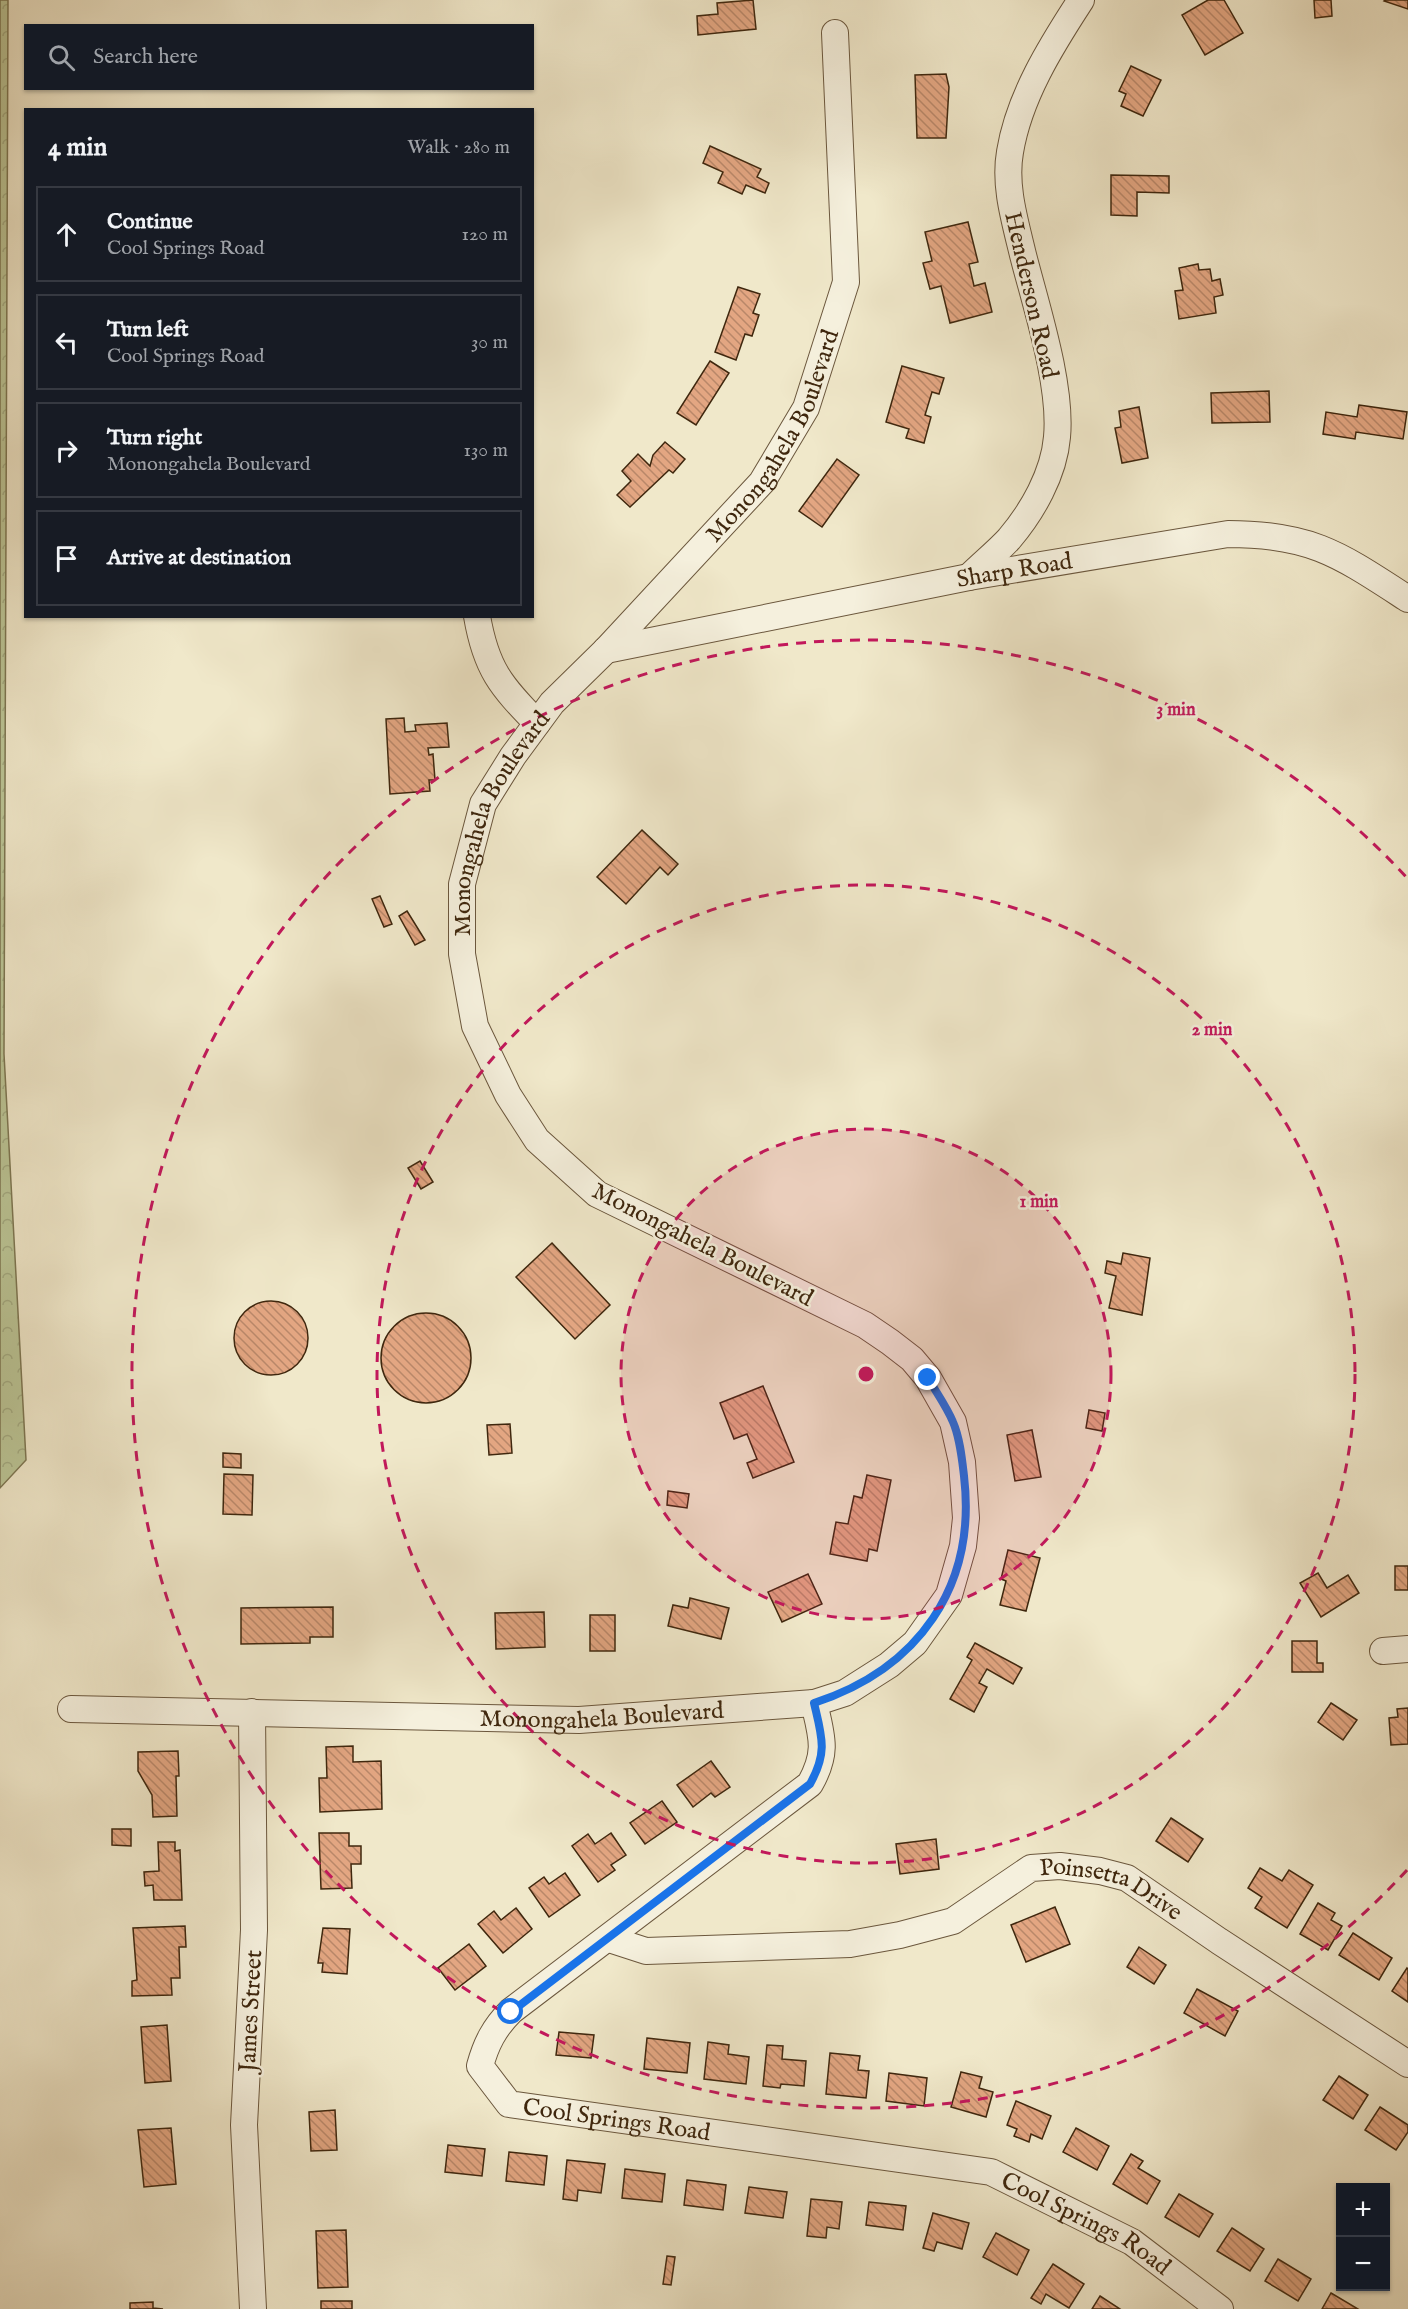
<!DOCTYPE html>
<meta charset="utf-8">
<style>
:root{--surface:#171b24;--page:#242831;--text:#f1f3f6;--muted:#9ea1a6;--line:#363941}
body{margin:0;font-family:"IM FELL English",serif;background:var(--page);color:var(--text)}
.controls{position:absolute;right:18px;bottom:18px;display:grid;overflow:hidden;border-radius:0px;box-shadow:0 2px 4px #0004}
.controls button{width:54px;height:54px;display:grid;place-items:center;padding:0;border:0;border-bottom:2px solid var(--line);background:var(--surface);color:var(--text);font:30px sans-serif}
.stop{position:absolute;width:18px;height:18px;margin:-14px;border:4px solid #1a73e8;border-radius:50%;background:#fff}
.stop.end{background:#1a73e8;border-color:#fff;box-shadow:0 2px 6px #0008}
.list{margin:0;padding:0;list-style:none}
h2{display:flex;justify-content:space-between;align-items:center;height:78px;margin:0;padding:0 24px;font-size:26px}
h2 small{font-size:20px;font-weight:400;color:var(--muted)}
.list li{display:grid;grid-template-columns:39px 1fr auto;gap:18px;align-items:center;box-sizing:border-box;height:96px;margin:0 12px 12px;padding:0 12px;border:2px solid var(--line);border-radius:0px}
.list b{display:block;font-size:22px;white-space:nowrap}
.list p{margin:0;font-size:20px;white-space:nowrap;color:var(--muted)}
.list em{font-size:20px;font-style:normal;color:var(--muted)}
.icon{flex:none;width:33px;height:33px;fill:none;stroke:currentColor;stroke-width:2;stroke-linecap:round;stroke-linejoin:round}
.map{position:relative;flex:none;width:1408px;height:2309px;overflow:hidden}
.search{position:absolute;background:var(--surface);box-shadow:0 2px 4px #0004;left:24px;top:24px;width:510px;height:66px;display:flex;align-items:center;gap:15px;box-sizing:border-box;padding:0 21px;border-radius:0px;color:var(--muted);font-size:22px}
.panel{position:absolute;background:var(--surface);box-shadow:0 2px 4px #0004;left:24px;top:108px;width:510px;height:510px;border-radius:0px}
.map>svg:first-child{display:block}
</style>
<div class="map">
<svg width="1408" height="2309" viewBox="0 0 1408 2309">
<defs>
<pattern id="park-crowns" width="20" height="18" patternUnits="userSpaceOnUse" patternTransform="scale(1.5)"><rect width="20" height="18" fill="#bbc596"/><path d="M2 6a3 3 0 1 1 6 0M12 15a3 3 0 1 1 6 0" fill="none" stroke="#a2a980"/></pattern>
<pattern id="building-back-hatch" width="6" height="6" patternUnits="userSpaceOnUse" patternTransform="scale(1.5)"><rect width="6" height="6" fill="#e3a682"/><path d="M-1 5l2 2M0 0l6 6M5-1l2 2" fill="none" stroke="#b98769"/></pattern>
</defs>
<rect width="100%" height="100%" fill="#f0e8ca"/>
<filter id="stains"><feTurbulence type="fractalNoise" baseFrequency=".00333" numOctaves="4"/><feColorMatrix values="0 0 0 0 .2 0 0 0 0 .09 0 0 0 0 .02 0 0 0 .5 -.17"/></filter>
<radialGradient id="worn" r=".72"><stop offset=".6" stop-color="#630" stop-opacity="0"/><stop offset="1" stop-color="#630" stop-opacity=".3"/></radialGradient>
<path fill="url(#park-crowns)" stroke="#7d7652" stroke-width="1.5" d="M0 0H8L4 1054 26 1460 0 1488Z"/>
<g fill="url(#building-back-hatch)" stroke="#3f270e" stroke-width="1.5">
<path d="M753 0 756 29 698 35 697 16 718 14 717 3Z"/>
<path d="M1208 0H1224L1243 33 1205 55 1182 15Z"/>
<path d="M1314 0H1331L1332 16 1315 18Z"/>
<path d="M1408 0V9L1384 1 1385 0Z"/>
<path d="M1131 66 1161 80 1143 116 1121 106 1126 94 1119 91Z"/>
<path d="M946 74 949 87 946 138H917L915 75Z"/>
<path d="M710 146 761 169 757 177 769 183 765 193 746 185 742 194 718 183 723 172 703 163Z"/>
<path d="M1111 175 1169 176V193L1137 192V216L1111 215Z"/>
<path d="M968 222 978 262 969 264 974 286 985 283 992 312 950 323 941 286 930 289 923 263 932 261 925 232Z"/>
<path d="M1198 264 1199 270 1210 269 1212 281 1220 279 1223 295 1214 297 1216 313 1179 319 1175 291 1183 290 1179 268Z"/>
<path d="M738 287 760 294 753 313 759 315 752 336 745 334 736 360 715 352Z"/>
<path d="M710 361 729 373 696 425 677 413Z"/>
<path d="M902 366 944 378 939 394 932 392 925 415 931 417 924 443 906 438 909 429 886 422Z"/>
<path d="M1269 391 1270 422 1212 423 1211 393Z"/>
<path d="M1359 405 1407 412 1403 439 1356 432 1355 439 1323 434 1326 412 1357 417Z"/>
<path d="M1139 407 1148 458 1122 463 1115 428 1121 427 1119 411Z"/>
<path d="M665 442 685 459 673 473 669 470 630 507 617 495 631 481 622 471 638 454 650 466 653 455Z"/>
<path d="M837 459 859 475 822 527 799 511Z"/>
<path d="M404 718 405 732 416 731 415 725 447 723 449 747 428 748 429 755 433 754 435 780H429L430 791 390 794 386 719Z"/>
<path d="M642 830 678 864 668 875 660 867 626 904 597 877Z"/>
<path d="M380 896 392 924 384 927 372 899Z"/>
<path d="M407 911 425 940 415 945 399 916Z"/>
<path d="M420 1161 433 1182 421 1189 408 1168Z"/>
<path d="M552 1243 610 1305 575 1339 516 1277Z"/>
<path d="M1123 1253 1150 1258 1142 1315 1109 1308 1116 1276 1105 1273 1107 1261 1121 1264Z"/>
<circle cx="271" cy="1338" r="37"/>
<circle cx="426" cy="1358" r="45"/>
<path d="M763 1386 794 1462 753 1478 747 1463 757 1459 747 1434 734 1439 720 1403Z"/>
<path d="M1089 1410 1105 1413 1102 1431 1086 1428Z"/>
<path d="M510 1424 512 1453 489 1455 487 1425Z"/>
<path d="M1032 1430 1041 1477 1015 1481 1007 1435Z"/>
<path d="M223 1453 241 1454V1468L223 1467Z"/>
<path d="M224 1474 253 1475 252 1515 223 1514Z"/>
<path d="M867 1475 891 1480 877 1551 869 1549 867 1561 830 1554 836 1522 848 1524 854 1496 862 1498Z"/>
<path d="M668 1491 689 1494 687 1508 667 1505Z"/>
<path d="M1008 1550 1040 1558 1026 1611 1000 1605 1006 1581 1001 1579Z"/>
<rect x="1395" y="1566" width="13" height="24"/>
<path d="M1318 1573 1327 1588 1348 1575 1359 1593 1321 1617 1300 1583Z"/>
<path d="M808 1574 822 1604 782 1622 768 1592Z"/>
<path d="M690 1598 729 1608 721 1639 668 1626 673 1605 688 1608Z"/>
<path d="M333 1607V1637H310V1643L241 1644V1608Z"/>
<path d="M544 1612 545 1647 496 1649 495 1613Z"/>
<rect x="590" y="1615" width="25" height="36"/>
<path d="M1292 1641H1317V1663H1323V1672H1292Z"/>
<path d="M975 1643 1022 1668 1013 1684 987 1669 979 1683 987 1687 974 1712 950 1699 972 1660 967 1657Z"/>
<path d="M1331 1703 1357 1720 1343 1740 1318 1722Z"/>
<path d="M1408 1708V1744L1391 1745 1389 1718 1398 1717 1397 1709Z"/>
<path d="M353 1746V1762L381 1761 382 1809 320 1812 319 1778H327L326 1747Z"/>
<path d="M178 1751 179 1776H176L177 1816 153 1817 152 1795 138 1771V1752Z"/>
<path d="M711 1761 730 1787 715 1797 711 1793 693 1807 677 1785Z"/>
<path d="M662 1801 677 1822 645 1844 630 1823Z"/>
<path d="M1171 1818 1203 1839 1188 1862 1156 1841Z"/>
<path d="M112 1829H131V1846L112 1845Z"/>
<path d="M319 1833H349V1846H361V1864H351L352 1888 321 1889Z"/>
<path d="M611 1833 626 1855 611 1865 615 1870 598 1882 572 1846 588 1834 595 1844Z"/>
<path d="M936 1839 939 1869 900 1874 896 1844Z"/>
<path d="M158 1842H175V1851L180 1850 182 1900H154L153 1885 145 1886 144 1872 159 1871Z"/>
<path d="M1260 1868 1282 1881 1289 1870 1313 1885 1287 1928 1255 1908 1262 1897 1248 1888Z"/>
<path d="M565 1873 580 1895 549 1917 529 1888 544 1877 549 1884Z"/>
<path d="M1318 1903 1335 1913 1331 1920 1342 1926 1328 1950 1300 1934Z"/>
<path d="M1055 1907 1070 1944 1026 1962 1011 1925Z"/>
<path d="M516 1908 532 1929 503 1953 478 1924 494 1911 501 1920Z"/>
<path d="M185 1926 186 1947H179L180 1978H171L172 1995 132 1996V1981L137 1980 133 1928Z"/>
<path d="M323 1928 350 1929 347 1974 322 1972 323 1963H318Z"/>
<path d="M1353 1933 1392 1958 1379 1980 1339 1955Z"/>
<path d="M469 1944 486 1966 455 1990 438 1968Z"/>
<path d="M1139 1947 1166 1965 1154 1984 1127 1967Z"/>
<path d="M1407 1968 1408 1969V2002L1392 1991Z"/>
<path d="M1197 1989 1238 2011 1225 2036 1184 2013Z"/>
<path d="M167 2025 171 2081 145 2083 141 2027Z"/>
<path d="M559 2032 594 2035 591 2058 556 2055Z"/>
<path d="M647 2038 690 2043 687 2073 644 2069Z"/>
<path d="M708 2042 729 2045 728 2054 749 2057 746 2084 704 2079Z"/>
<path d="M767 2045 783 2046 782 2059 806 2061 804 2086 781 2084 780 2088 763 2086Z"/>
<path d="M830 2053 860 2056 858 2070 869 2071 866 2098 826 2094Z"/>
<path d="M961 2072 982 2077 979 2088 993 2092 986 2117 951 2107Z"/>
<path d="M889 2073 927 2078 924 2106 886 2101Z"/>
<path d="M1339 2076 1368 2095 1353 2119 1323 2100Z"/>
<path d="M1016 2101 1051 2116 1042 2139 1031 2134 1029 2142 1014 2136 1017 2129 1007 2125Z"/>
<path d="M1380 2107 1408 2125V2132L1396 2150 1365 2130Z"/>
<path d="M335 2110 337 2150 311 2151 309 2112Z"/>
<path d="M171 2128 176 2184 144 2187 138 2130Z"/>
<path d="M1076 2128 1109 2146 1097 2170 1063 2152Z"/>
<path d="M448 2145 485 2149 482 2176 445 2172Z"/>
<path d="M509 2152 547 2156 544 2185 506 2181Z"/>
<path d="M1131 2154 1143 2161 1138 2168 1160 2181 1147 2204 1113 2184Z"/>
<path d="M567 2160 605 2164 601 2193 578 2190 577 2201 563 2199Z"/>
<path d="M625 2169 665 2174 662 2202 622 2198Z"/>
<path d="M687 2180 726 2185 723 2210 684 2205Z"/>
<path d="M749 2187 787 2192 783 2218 745 2213Z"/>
<path d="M1179 2194 1213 2214 1199 2237 1165 2217Z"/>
<path d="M811 2199 842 2202 839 2229 827 2227 826 2238 807 2236Z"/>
<path d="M869 2202 906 2206 903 2230 866 2225Z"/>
<path d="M933 2213 969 2223 962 2249 937 2242 934 2251 923 2248Z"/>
<path d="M1232 2228 1264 2249 1250 2271 1217 2251Z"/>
<path d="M346 2230 348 2287 318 2288 316 2231Z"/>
<path d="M996 2233 1029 2250 1017 2275 983 2257Z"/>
<path d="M667 2256 675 2257 671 2285 663 2284Z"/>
<path d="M1278 2259 1311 2279 1298 2301 1265 2281Z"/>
<path d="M1053 2264 1084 2284 1069 2308 1046 2294 1041 2304 1031 2298Z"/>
<path d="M1331 2293 1358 2309H1322Z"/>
<path d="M1100 2296 1120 2309H1092Z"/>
<rect x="321" y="2301" width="31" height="8"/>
<path d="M153 2302V2308L163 2309H130V2303Z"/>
</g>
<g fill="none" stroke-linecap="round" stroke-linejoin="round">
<g stroke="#6b573d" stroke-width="28">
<g id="minor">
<path d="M969 577C982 564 997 552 1009 539 1032 512 1054 474 1057 437 1062 385 1036 306 1023 255 1015 221 1004 186 1010 152 1019 97 1051 46 1081 0"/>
<path d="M477 616C486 669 501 686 537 723"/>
<path id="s1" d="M606 650 969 577 1228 534C1312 534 1340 555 1408 599"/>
<path d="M1383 1651 1408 1649"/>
<path id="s2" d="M814 1703C822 1737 828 1752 810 1784L511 2011C494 2028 486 2044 480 2066L509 2104 991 2172 1132 2242 1220 2309"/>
<path id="s3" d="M71 1709 579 1720 814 1703 845 1693 889 1665 915 1643 949 1595 963 1546 966 1518 962 1462 953 1422 928 1378 912 1359 890 1342 865 1325 597 1194 537 1140 508 1095 475 1026 462 954V884L483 804 513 756 552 703 606 650 762 482 806 408 846 282 835 33"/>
<path d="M252 1712 254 1930 244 2125 253 2309"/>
<path id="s4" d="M609 1939 646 1951 850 1944 900 1935 953 1921 1031 1868 1060 1866 1100 1871 1127 1878 1219 1941 1408 2064"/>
</g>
</g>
<use href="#minor" stroke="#f5f0dd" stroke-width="26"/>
</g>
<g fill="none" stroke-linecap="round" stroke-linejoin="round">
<path stroke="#1a73e8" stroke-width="8" d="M511 2012 810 1784C828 1752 822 1737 814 1703 918 1669 977 1587 964 1476 962 1459 960 1438 953 1422 947 1407 936 1392 928 1378"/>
</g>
<circle cx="866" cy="1374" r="245" fill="#c2185b" fill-opacity=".12"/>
<g fill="none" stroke="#c2185b" stroke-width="3" stroke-dasharray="10 8">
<circle cx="866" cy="1374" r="245"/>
<circle cx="866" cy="1374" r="489"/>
<path d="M1407 1870A734 734 0 1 1 1407 878"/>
</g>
<g text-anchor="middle" stroke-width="5" stroke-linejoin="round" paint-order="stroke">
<g font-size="24" fill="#3f270e" stroke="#f5f0dd">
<text transform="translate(1032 295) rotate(77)" y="8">Henderson Road</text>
<text dy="8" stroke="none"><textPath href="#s3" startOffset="2439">Monongahela Boulevard</textPath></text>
<text dy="8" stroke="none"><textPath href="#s1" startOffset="416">Sharp Road</textPath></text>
<text dy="8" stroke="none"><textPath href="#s3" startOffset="1953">Monongahela Boulevard</textPath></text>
<text transform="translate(703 1244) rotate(27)" y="8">Monongahela Boulevard</text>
<text dy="8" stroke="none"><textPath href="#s3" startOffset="531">Monongahela Boulevard</textPath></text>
<text dy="8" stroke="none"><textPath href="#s4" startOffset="528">Poinsetta Drive</textPath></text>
<text transform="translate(250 2011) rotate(-87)" y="8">James Street</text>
<text dy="8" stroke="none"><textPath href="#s2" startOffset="680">Cool Springs Road</textPath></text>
<text dy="8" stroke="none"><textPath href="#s2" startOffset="1166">Cool Springs Road</textPath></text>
</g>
</g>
<circle cx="866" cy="1374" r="9" fill="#c2185b" stroke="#f5f0dd" stroke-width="3"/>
<g font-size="18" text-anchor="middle" font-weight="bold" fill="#c2185b" stroke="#f5f0dd" stroke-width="5" stroke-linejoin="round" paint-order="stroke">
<text x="1176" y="715">3 min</text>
<text x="1212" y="1035">2 min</text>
<text x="1039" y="1207">1 min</text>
</g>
<rect width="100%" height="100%" filter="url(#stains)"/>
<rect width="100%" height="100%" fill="url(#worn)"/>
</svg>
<div class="controls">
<button>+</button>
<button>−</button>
</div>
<div class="stop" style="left:511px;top:2012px"></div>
<div class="stop end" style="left:928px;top:1378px"></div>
<div class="search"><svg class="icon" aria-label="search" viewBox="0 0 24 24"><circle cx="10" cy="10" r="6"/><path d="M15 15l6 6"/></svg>Search here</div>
<section class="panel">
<h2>4 min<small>Walk · 280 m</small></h2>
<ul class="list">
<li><svg class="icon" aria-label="ahead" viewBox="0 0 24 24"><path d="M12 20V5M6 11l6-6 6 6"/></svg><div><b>Continue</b><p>Cool Springs Road</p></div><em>120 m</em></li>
<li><svg class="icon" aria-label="left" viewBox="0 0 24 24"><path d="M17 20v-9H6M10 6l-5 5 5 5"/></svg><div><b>Turn left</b><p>Cool Springs Road</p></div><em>30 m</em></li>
<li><svg class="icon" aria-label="right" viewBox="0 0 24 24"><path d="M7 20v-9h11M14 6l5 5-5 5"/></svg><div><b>Turn right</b><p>Monongahela Boulevard</p></div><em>130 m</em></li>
<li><svg class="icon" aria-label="arrive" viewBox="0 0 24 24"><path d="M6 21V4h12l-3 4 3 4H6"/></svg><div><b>Arrive at destination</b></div></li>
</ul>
</section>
</div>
